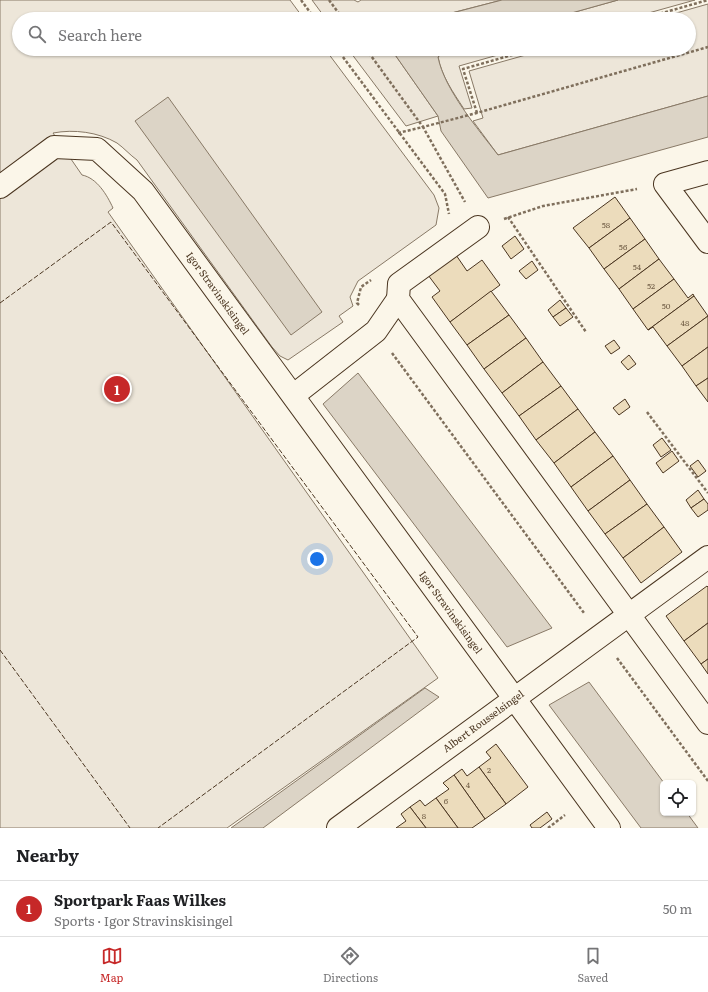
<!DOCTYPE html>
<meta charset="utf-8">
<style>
:root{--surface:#fff;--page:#f6f6f6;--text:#202124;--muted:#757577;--line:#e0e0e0;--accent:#c62828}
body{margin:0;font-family:Literata,serif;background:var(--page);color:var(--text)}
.controls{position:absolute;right:12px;bottom:12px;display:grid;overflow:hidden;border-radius:6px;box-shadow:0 1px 3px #0004}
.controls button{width:36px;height:36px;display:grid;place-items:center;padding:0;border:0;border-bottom:1px solid var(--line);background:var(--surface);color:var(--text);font:20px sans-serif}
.you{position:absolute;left:317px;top:559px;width:14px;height:14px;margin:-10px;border:3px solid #fff;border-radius:50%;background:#1a73e8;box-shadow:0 0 0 6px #1a73e833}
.badge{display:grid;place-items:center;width:26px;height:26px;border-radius:50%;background:var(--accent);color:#fff;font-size:13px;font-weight:700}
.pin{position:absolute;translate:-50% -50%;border:2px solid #fff;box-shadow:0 1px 4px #0006}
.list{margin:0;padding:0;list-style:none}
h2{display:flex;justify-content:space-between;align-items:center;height:52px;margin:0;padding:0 16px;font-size:17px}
h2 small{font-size:13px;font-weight:400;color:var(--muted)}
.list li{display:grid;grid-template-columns:26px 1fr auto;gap:12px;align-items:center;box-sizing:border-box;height:56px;padding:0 16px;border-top:1px solid var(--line)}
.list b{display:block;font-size:15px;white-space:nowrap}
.list p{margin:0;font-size:13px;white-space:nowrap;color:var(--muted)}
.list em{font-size:13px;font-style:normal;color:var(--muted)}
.icon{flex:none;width:22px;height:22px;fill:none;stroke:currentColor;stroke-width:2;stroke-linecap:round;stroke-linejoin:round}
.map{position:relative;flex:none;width:708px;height:828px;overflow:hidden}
.search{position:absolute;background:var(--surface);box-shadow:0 1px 3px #0004;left:12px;right:12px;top:12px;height:44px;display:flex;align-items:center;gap:10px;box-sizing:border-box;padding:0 14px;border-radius:22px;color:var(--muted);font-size:15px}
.sheet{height:108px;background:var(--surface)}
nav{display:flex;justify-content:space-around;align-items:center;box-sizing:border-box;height:56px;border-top:1px solid var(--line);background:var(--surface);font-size:11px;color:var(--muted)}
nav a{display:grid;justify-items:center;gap:2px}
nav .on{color:var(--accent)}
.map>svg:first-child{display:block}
</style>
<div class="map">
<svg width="708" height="828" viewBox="0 0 708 828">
<rect width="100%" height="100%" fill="#fbf6e9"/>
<g fill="#ede6d9" stroke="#887966">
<path d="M0 0H290L304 19H19V49H325L434 195 439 208 436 225 358 281 350 297 353 306 339 316 343 322 288 360 280 356 272 347 137 160C130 155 124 148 117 143 98 132 74 129 53 133L82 175C97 178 107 195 113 208L108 212 438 678 227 828H0Z"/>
<path d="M312 0H354L358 2 361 0H502L428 19H326Z"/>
<path d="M618 0H695L627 19H550Z"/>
<path d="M708 4V96L498 155 473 121 483 118 469 71 547 49H689V19H655Z"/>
<path d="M348 49H391L438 116 406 126Z"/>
<path d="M447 49H519L459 66 472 108 464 109C453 92 442 77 438 57Z"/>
</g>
<g fill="#dcd4c6" stroke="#887966">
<path d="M502 0H618L550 19H429Z"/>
<path d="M391 49H447L438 57C444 89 478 129 498 155L708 96V137L488 198 441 131 438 116Z"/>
<path d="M168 97 322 312 291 335 135 121Z"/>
<path d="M358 373 552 628 507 647 323 404Z"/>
<path d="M589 682 664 783H663V813H687L698 828H641L549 705Z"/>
<path d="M425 688 439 697 263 828H231Z"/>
</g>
<g fill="#ecdcbc" stroke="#4a3520">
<path d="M615 197 630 218 589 248 573 228Z"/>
<path d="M630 218 645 239 604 269 589 248Z"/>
<path d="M515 236 524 249 511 259 502 246Z"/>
<path d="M645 239 659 259 619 289 604 269Z"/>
<path d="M456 255 467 271 482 260 500 285 450 322 432 297 440 291 428 275Z"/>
<path d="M659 259 674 279 633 309 619 289Z"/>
<path d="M532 261 538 270 526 279 519 271Z"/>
<path d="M674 279 688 298 693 294 694 296 648 330 633 309Z"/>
<path d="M491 291 509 315 467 345 450 322Z"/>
<path d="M694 296 708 316 667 346 653 327 648 330Z"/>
<path d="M560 300 566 308 553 317 548 310Z"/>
<path d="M566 308 573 317 560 326 553 317Z"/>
<path d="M509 315 526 338 484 369 467 345Z"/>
<path d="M708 316V347L682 366 667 346Z"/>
<path d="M526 338 543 362 502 393 484 369Z"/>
<path d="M614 340 620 348 611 354 605 346Z"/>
<path d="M708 347V378L696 386 682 366Z"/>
<path d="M629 355 636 364 628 370 621 362Z"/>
<path d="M543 362 561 386 519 416 502 393Z"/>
<path d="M708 378V402L696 386Z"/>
<path d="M561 386 578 409 536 440 519 416Z"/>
<path d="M625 399 630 407 619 415 613 408Z"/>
<path d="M578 409 595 432 554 463 536 440Z"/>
<path d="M595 432 613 456 571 487 554 463Z"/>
<path d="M662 438 671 450 661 457 653 445Z"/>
<path d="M672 451 679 461 663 473 656 463Z"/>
<path d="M613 456 630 480 588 511 571 487Z"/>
<path d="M698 460 706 471 698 477 690 466Z"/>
<path d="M630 480 647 504 605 534 588 511Z"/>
<path d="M698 490 704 499 691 508 686 500Z"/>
<path d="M704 499 708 504V510L698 517 691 508Z"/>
<path d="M647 504 664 527 623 558 605 534Z"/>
<path d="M664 527 682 552 641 583 623 558Z"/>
<path d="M707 586 708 587V623L684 641 666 616Z"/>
<path d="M708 623V659L701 664 684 641Z"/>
<path d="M708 659V674L701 664Z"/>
<path d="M496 744 528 787 506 804 479 767 491 758 486 752Z"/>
<path d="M479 767 506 804 485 819 454 775 462 769 467 776Z"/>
<path d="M454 775 485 819 472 828H458L436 798 449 789 443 783Z"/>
<path d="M436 798 458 828H426L410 807 420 800 425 806Z"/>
<path d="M410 807 426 828H396L406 821 401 814Z"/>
<path d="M547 812 552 819 540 828H532L530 825Z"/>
</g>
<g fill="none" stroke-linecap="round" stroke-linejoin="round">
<g stroke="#4a3520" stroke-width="24">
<g id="minor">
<path d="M708 172 665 184 708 242"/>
<path d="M0 187 54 147 97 149 143 191 609 828"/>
<path d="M478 227 399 284 398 299 708 723"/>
<path d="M294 395 376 331 398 299"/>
<path d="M338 828 708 557"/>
</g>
</g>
<g stroke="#7f6f5c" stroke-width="2.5" stroke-dasharray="3 2" stroke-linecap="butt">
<path d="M301 0 315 19"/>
<path d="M329 0 343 19"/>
<path d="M641 19 708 0"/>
<path d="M337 49 445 194 449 214"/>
<path d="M366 49 423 127 473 114 708 47"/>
<path d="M477 113 463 69 533 49"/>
<path d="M398 133 423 127 465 202"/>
<path d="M508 217 586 332"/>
<path d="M504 219 543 206 637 189"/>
<path d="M359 305 357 303 361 287 371 280"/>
<path d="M392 353 584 613"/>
<path d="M647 412 708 493"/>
<path d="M617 658 708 781"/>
<path d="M548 828 565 815"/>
</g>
<use href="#minor" stroke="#fbf6e9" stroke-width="22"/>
<g stroke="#4a3520" stroke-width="1" stroke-dasharray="5 2" stroke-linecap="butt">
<path d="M0 303 111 222 418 637 158 828"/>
<path d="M0 650 130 828"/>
</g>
</g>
<g text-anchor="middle" stroke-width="3" stroke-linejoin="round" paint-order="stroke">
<g font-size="8" fill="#725f47">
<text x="606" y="228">58</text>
<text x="623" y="250">56</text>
<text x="637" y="270">54</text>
<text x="651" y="289">52</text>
<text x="666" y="309">50</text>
<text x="685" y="326">48</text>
<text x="489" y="773">2</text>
<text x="468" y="788">4</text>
<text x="446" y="804">6</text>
<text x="424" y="819">8</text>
</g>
<g font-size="10" fill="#4a3520" stroke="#fbf6e9">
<text transform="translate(218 293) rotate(54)" y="4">Igor Stravinskisingel</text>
<text transform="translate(451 612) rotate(54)" y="4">Igor Stravinskisingel</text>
<text transform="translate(483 721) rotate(-36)" y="4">Albert Rousselsingel</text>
</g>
</g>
</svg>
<div class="controls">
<button><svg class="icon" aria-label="locate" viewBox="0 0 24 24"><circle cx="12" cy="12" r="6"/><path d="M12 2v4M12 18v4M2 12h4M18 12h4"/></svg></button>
</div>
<div class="you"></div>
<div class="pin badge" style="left:117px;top:389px">1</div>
<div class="search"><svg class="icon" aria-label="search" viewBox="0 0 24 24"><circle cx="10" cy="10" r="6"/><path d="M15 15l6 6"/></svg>Search here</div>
</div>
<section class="sheet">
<h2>Nearby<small></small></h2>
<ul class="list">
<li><span class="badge">1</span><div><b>Sportpark Faas Wilkes</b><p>Sports · Igor Stravinskisingel</p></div><em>50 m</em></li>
</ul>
</section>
<nav>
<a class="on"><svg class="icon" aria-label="map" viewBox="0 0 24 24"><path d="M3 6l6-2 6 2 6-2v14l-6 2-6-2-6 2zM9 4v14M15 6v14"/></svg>Map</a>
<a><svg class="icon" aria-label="directions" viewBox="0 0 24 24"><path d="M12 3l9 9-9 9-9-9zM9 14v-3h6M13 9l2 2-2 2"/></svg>Directions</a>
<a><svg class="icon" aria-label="saved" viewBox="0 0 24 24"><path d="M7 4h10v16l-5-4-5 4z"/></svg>Saved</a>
</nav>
